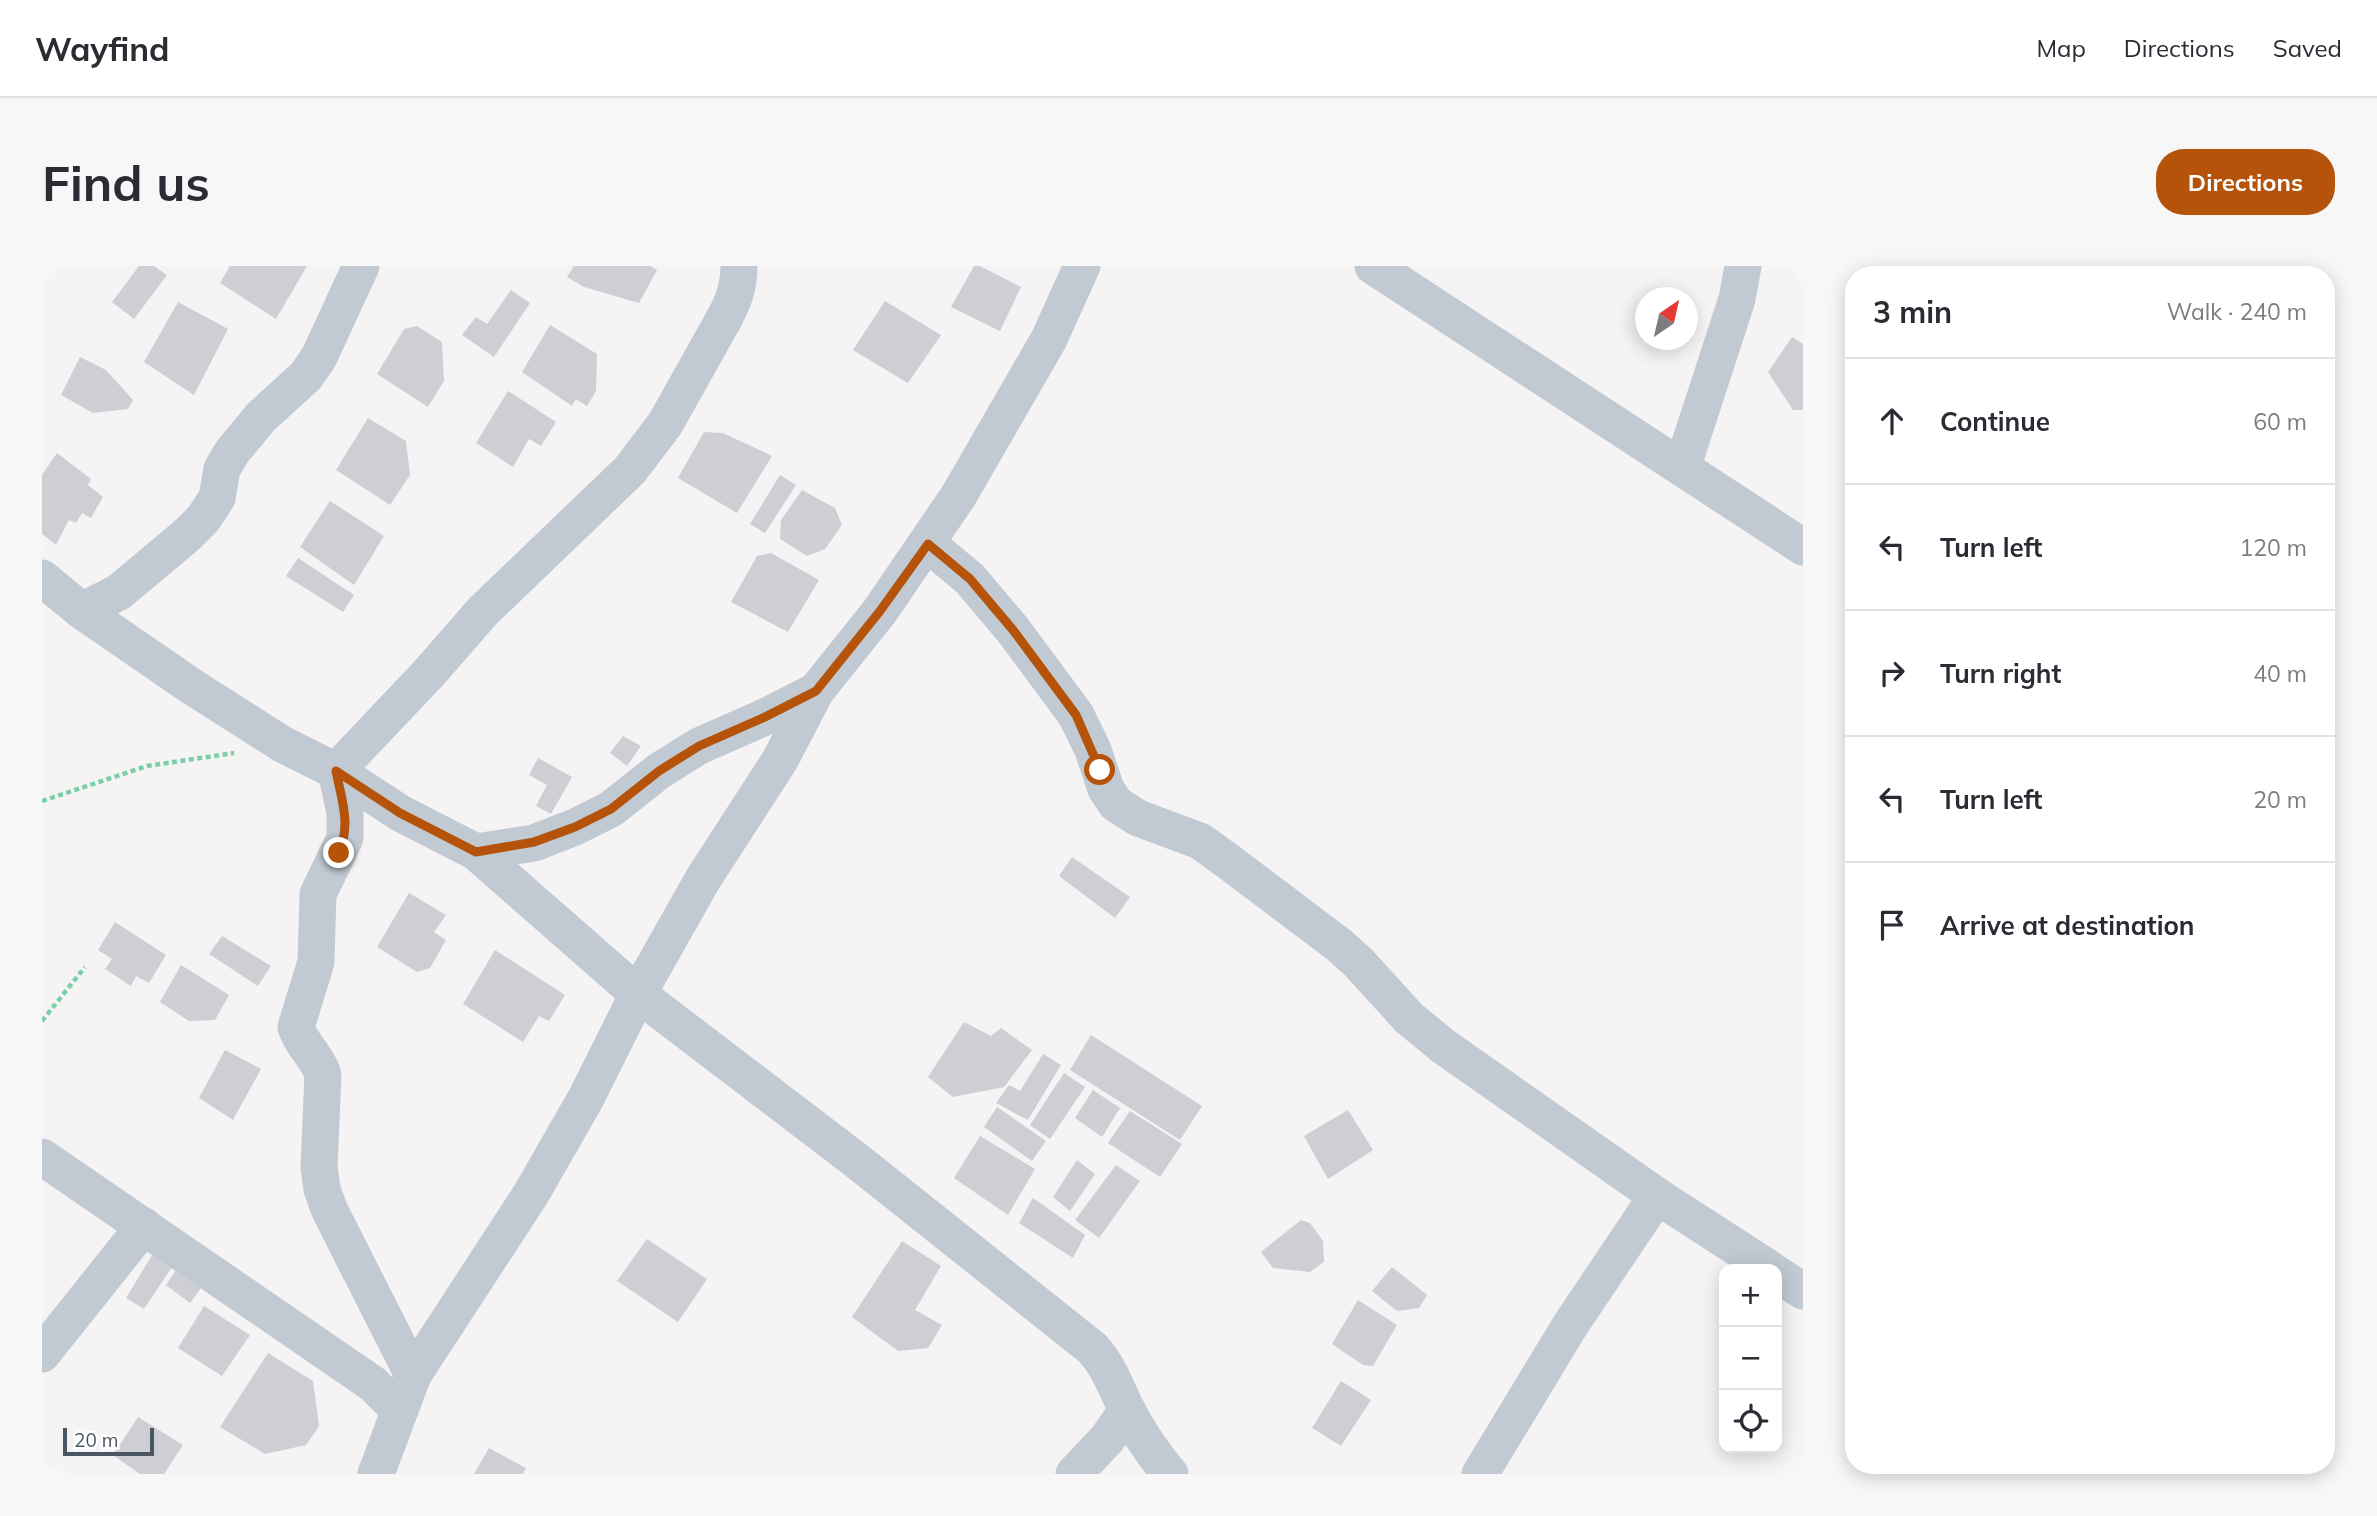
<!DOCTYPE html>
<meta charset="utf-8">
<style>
:root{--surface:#fff;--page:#f7f7f7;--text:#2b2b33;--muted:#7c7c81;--line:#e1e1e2;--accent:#b45309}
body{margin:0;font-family:Mulish,sans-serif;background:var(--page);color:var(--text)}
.controls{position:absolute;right:21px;bottom:21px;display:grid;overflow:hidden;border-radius:14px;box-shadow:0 4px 18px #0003}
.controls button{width:63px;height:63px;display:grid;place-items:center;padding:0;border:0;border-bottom:2px solid var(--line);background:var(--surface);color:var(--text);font:35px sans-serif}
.compass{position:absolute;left:1593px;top:21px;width:63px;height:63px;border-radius:50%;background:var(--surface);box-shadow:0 4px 18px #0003;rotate:34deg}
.scale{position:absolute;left:21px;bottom:18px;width:91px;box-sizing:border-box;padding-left:7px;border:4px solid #4a5661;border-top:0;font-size:19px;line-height:24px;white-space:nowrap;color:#4a5661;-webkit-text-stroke:5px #fff;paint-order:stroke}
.stop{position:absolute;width:21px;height:21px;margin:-16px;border:5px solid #b45309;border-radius:50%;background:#fff}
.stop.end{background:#b45309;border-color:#fff;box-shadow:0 2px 7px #0008}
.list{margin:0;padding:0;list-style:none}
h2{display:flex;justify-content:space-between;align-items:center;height:91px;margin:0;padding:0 28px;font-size:30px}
h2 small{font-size:23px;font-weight:400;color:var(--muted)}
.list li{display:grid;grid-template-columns:46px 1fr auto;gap:21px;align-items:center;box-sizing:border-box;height:126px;padding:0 28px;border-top:2px solid var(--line)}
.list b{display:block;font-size:26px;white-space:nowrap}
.list em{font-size:23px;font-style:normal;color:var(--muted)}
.icon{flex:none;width:38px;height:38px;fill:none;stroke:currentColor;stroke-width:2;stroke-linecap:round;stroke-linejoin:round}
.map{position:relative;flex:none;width:1761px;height:1208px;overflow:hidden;border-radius:28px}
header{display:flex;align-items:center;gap:42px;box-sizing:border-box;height:98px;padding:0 35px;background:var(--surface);border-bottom:2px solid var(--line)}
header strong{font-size:33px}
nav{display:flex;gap:38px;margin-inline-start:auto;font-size:24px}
.intro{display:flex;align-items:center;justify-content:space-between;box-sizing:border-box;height:168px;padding:0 42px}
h1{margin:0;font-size:49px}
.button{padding:18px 32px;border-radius:28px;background:var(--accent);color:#fff;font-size:24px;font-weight:700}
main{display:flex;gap:42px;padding:0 42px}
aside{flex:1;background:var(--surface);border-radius:28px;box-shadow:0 4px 18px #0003}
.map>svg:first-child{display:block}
</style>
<header>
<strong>Wayfind</strong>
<nav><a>Map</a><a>Directions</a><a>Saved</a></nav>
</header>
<div class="intro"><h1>Find us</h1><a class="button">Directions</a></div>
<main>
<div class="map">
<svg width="1761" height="1208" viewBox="0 0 1761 1208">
<rect width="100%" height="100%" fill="#f5f3f3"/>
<g fill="#cdcfd5">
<path d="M97 0H112L125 9 92 53 70 36Z"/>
<path d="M188 0H265L234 53 178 17Z"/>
<path d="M532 0H608L615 4 597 37 542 21 525 11Z"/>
<path d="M932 0H938L979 21 958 65 909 41Z"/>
<path d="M469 24 488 37 452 91 420 69 434 51 445 58Z"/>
<path d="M843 35 899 69 866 117 811 84Z"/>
<path d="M136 36 186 63 152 129 102 96Z"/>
<path d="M508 59 555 88 554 125 545 140 534 133 530 140 480 106Z"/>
<path d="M375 60 400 76 402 115 386 141 335 108 362 63Z"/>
<path d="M1750 71 1761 78V144H1751L1726 106Z"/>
<path d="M38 91 64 104 91 134 86 143 51 147 19 129Z"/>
<path d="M466 125 514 156 499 180 487 173 471 201 434 177Z"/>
<path d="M326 152 364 175 368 209 348 239 294 204Z"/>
<path d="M662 166 681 167 730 190 695 247 636 212Z"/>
<path d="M15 187 49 213 46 219 61 231 49 252 40 247 34 257 27 254 14 279 0 268V209Z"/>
<path d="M738 209 754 219 723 267 708 258Z"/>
<path d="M760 224 793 242 800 259 783 283 765 290 738 273 739 254Z"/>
<path d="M288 235 342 270 312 319 258 281Z"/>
<path d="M729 287 777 314 746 366 689 336 715 290Z"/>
<path d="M256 292 312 329 301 346 244 310Z"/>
<path d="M581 470 599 480 585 500 568 487Z"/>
<path d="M496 492 530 511 509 548 494 540 505 519 487 509Z"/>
<path d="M1030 591 1088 631 1073 652 1017 610Z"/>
<path d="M367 627 404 649 392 666 404 674 388 702 375 706 335 681Z"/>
<path d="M73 656 124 689 107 717 94 710 89 720 63 703 70 693 56 684Z"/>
<path d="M180 670 229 700 216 720 167 688Z"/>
<path d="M453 684 523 729 507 755 497 750 481 776 421 738Z"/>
<path d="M139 699 187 729 173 754 147 755 118 736Z"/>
<path d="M922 756 949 770 959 762 990 784 962 821 911 831 886 811Z"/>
<path d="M1049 769 1160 840 1138 874 1028 804Z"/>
<path d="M183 784 219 803 191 854 157 832Z"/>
<path d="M1001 788 1019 799 986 854 954 837 967 819 978 825Z"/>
<path d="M1022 807 1043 821 1008 873 988 859Z"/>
<path d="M1051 824 1078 842 1060 871 1033 852Z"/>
<path d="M955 841 1004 875 990 895 942 861Z"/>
<path d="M1306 844 1331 884 1286 913 1262 870Z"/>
<path d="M1088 845 1140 878 1118 911 1066 877Z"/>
<path d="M938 870 993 903 966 949 912 912Z"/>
<path d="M1035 894 1053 908 1028 945 1011 931Z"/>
<path d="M1074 899 1098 915 1057 972 1033 954Z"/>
<path d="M991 932 1043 969 1031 992 977 957Z"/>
<path d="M1259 954 1268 957 1281 975 1282 996 1268 1006 1231 1002 1219 986Z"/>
<path d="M605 973 665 1013 636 1056 575 1015Z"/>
<path d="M860 975 899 1000 873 1044 900 1059 886 1082 856 1085 810 1051Z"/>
<path d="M112 986 132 998 102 1043 84 1032Z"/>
<path d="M1350 1001 1385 1029 1377 1042 1355 1045 1330 1025Z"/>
<path d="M134 1004 159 1022 148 1037 124 1019Z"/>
<path d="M1316 1034 1355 1059 1331 1100 1321 1099 1290 1078Z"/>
<path d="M162 1040 208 1069 180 1110 136 1082Z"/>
<path d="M226 1087 271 1115 277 1160 264 1179 223 1188 178 1161Z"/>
<path d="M1299 1115 1329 1134 1299 1180 1270 1162Z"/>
<path d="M96 1151 141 1179 122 1208H98L71 1189Z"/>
<path d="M447 1182 484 1202 481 1208H432Z"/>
</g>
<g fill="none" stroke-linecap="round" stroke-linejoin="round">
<g stroke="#7ad0a6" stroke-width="4.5" stroke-dasharray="5 3.5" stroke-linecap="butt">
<path d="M0 535 105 500 192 487"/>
<path d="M0 755 43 701"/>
</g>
<g stroke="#c1cad2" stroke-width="37">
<path d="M1331 0 1761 281"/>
<path d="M1640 202 1695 33 1701 0"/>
<path d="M886 278 928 313 971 364 1034 449 1051 484 1064 523 1074 538 1096 552 1158 575 1187 596 1297 679 1316 696 1367 752 1401 780 1615 930 1728 1003"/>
<path d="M0 312 40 345 149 420 240 478 294 505 358 547 434 586 596 728 815 895 1050 1082C1067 1100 1074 1122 1085 1144 1097 1167 1111 1188 1128 1208"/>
<path d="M40 345 77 326 145 269 161 253 175 232 180 203 190 186 219 151 264 110 277 91 319 0"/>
<path d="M434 586 492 577 533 561 569 543 617 505 657 480 723 451 774 425"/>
<path d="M0 891 331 1118 357 1144"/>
<path d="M1735 1008 1761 1025"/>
<path d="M0 1088 102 960"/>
<path d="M371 1109 287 943 280 923 277 901 281 809C276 791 259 779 254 761L274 696 276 628 303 572V546L294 505 387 407 441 345 588 204 623 158 683 51C692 34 697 20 697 0"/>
<path d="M334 1208 371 1109 489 928 544 832 596 728 661 613 738 494 774 425 838 345 917 229 1007 73 1040 0"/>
<path d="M1032 1208 1065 1173 1085 1144"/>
<path d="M1438 1208 1529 1058 1615 930"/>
</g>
</g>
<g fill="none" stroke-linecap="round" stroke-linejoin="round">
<path stroke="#b45309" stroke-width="9" d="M297 587C309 558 300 535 294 505L358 547 434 586 492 576 533 561 569 543 617 505 657 480 723 451 774 425 838 345 886 278 928 313 971 364 1034 449 1058 504"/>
</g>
</svg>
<div class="controls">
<button>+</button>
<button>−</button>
<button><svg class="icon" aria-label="locate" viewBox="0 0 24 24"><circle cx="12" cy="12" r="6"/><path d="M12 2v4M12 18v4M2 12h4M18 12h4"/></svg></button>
</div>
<svg class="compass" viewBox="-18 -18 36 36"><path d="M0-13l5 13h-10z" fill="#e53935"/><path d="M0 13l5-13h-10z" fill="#7c7c81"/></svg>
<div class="scale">20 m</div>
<div class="stop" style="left:1058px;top:504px"></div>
<div class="stop end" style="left:297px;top:587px"></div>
</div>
<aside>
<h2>3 min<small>Walk · 240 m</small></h2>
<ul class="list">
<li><svg class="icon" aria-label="ahead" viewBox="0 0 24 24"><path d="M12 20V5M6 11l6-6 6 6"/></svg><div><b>Continue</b></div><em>60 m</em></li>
<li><svg class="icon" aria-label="left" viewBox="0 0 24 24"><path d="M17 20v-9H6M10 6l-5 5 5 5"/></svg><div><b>Turn left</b></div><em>120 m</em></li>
<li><svg class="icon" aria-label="right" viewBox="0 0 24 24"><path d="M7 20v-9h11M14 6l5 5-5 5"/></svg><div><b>Turn right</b></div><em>40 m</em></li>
<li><svg class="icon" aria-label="left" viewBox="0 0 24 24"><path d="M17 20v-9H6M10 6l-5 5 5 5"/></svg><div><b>Turn left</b></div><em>20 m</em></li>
<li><svg class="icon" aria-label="arrive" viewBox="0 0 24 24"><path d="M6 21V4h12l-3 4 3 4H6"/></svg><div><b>Arrive at destination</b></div></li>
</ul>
</aside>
</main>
